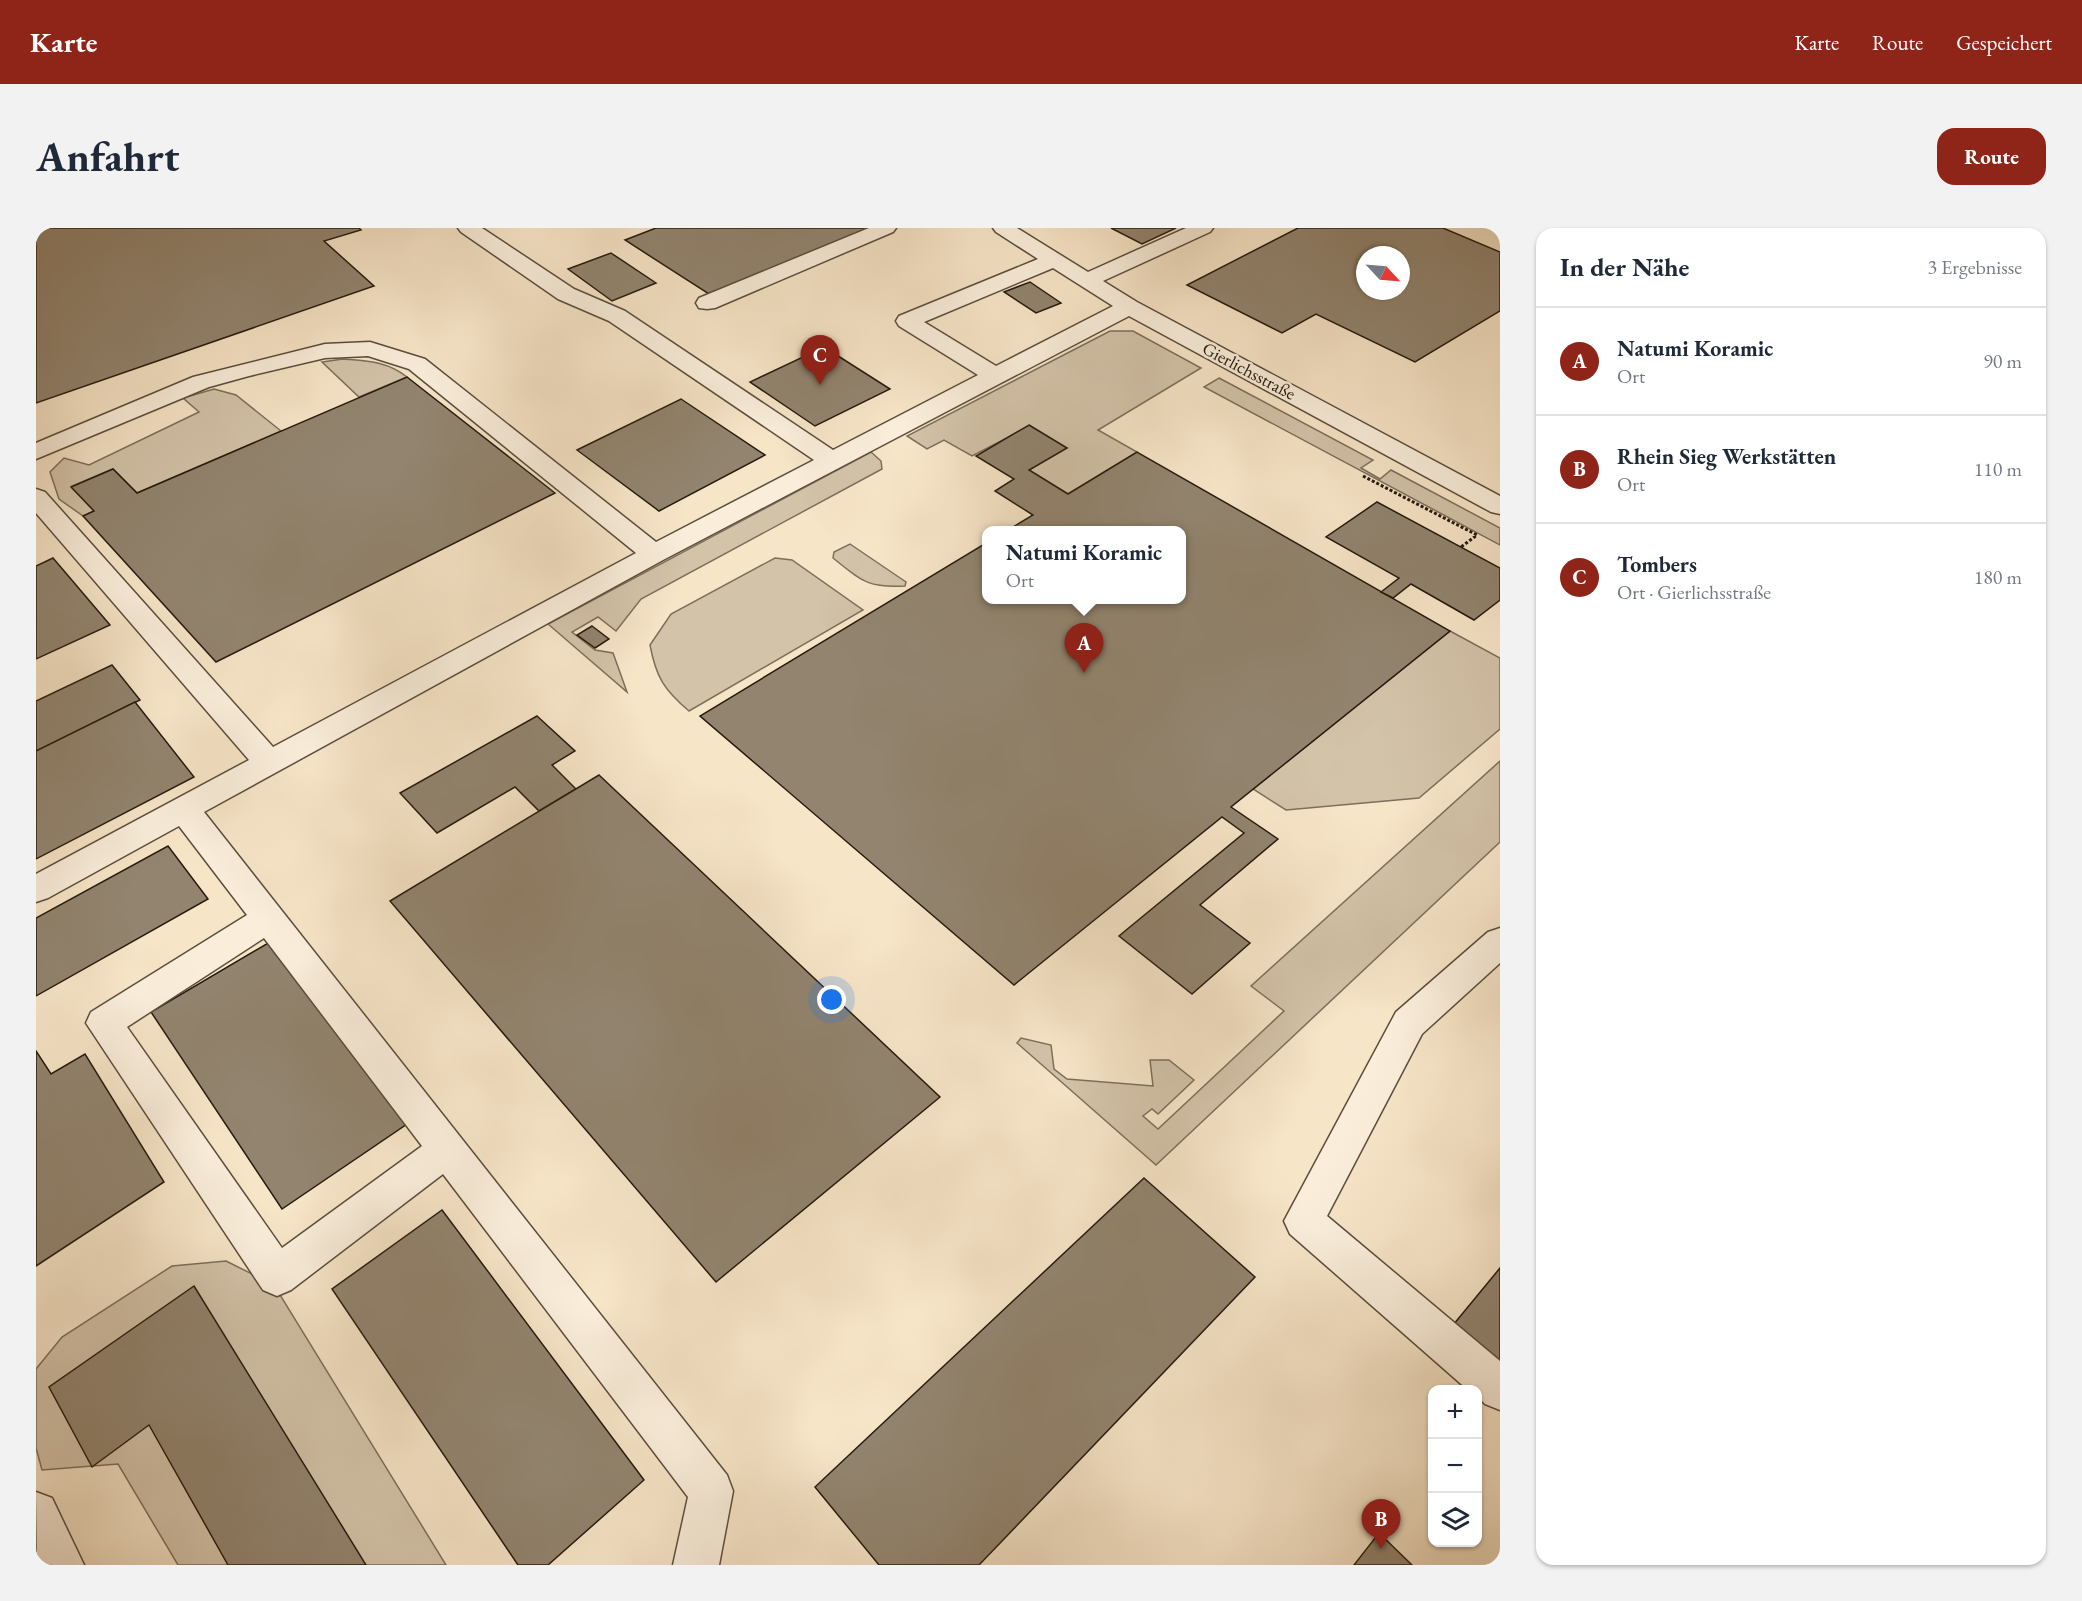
<!DOCTYPE html>
<html lang="de">
<meta charset="utf-8">
<style>
:root{--surface:#fff;--page:#f2f2f3;--text:#1f2937;--muted:#747a83;--line:#e0e1e3;--accent:#8f2418}
body{margin:0;font-family:"EB Garamond",serif;background:var(--page);color:var(--text)}
.controls{position:absolute;right:18px;bottom:18px;display:grid;overflow:hidden;border-radius:12px;box-shadow:0 2px 4px #0004}
.controls button{width:54px;height:54px;display:grid;place-items:center;padding:0;border:0;border-bottom:2px solid var(--line);background:var(--surface);color:var(--text);font:30px sans-serif}
.compass{position:absolute;left:1320px;top:18px;width:54px;height:54px;border-radius:50%;background:var(--surface);box-shadow:0 2px 4px #0004;rotate:116deg}
.you{position:absolute;left:796px;top:772px;width:21px;height:21px;margin:-15px;border:4px solid #fff;border-radius:50%;background:#1a73e8;box-shadow:0 0 0 9px #1a73e833}
.badge{display:grid;place-items:center;width:39px;height:39px;border-radius:50%;background:var(--accent);color:#fff;font-size:20px;font-weight:700}
.pin{position:absolute;translate:-50% -50px;filter:drop-shadow(0 2px 3px #0008)}
.pin::after{content:'';position:absolute;top:32px;width:21px;height:18px;background:inherit;clip-path:polygon(0 0,100% 0,50% 100%)}
.popup{position:absolute;left:946px;top:298px;width:204px;height:78px;box-sizing:border-box;display:grid;place-content:center;border-radius:12px;background:var(--surface);filter:drop-shadow(0 2px 4px #0005);font-size:20px;white-space:nowrap;color:var(--muted)}
.popup b{font-size:22px;color:var(--text)}
.popup::after{content:'';position:absolute;left:50%;top:100%;margin-left:-12px;border:12px solid transparent;border-top-color:var(--surface)}
.list{margin:0;padding:0;list-style:none}
h2{display:flex;justify-content:space-between;align-items:center;height:78px;margin:0;padding:0 24px;font-size:26px}
h2 small{font-size:20px;font-weight:400;color:var(--muted)}
.list li{display:grid;grid-template-columns:39px 1fr auto;gap:18px;align-items:center;box-sizing:border-box;height:108px;padding:0 24px;border-top:2px solid var(--line)}
.list b{display:block;font-size:22px;white-space:nowrap}
.list p{margin:0;font-size:20px;white-space:nowrap;color:var(--muted)}
.list em{font-size:20px;font-style:normal;color:var(--muted)}
.icon{flex:none;width:33px;height:33px;fill:none;stroke:currentColor;stroke-width:2;stroke-linecap:round;stroke-linejoin:round}
.map{position:relative;flex:none;width:1464px;height:1337px;overflow:hidden;border-radius:18px}
header{display:flex;align-items:center;gap:36px;box-sizing:border-box;height:84px;padding:0 30px;background:var(--accent);color:#fff}
header strong{font-size:28px}
nav{display:flex;gap:33px;margin-inline-start:auto;font-size:21px}
.intro{display:flex;align-items:center;justify-content:space-between;box-sizing:border-box;height:144px;padding:0 36px}
h1{margin:0;font-size:42px}
.button{padding:15px 27px;border-radius:18px;background:var(--accent);color:#fff;font-size:21px;font-weight:700}
main{display:flex;gap:36px;padding:0 36px}
aside{flex:1;background:var(--surface);border-radius:18px;box-shadow:0 2px 4px #0004}
.map>svg:first-child{display:block}
</style>
<header>
<strong>Karte</strong>
<nav><a>Karte</a><a>Route</a><a>Gespeichert</a></nav>
</header>
<div class="intro"><h1>Anfahrt</h1><a class="button">Route</a></div>
<main>
<div class="map">
<svg width="1464" height="1337" viewBox="0 0 1464 1337">
<rect width="100%" height="100%" fill="#f7e5c8"/>
<filter id="stains"><feTurbulence type="fractalNoise" baseFrequency=".00333" numOctaves="4"/><feColorMatrix values="0 0 0 0 .2 0 0 0 0 .09 0 0 0 0 .02 0 0 0 .5 -.17"/></filter>
<radialGradient id="worn" r=".72"><stop offset=".6" stop-color="#630" stop-opacity="0"/><stop offset="1" stop-color="#630" stop-opacity=".3"/></radialGradient>
<g fill="#d3c3a9" stroke="#7c6f5c" stroke-width="1.5">
<path d="M1074 103H1097L1165 140 1062 202 1101 224 1032 266 993 242 1031 220 994 198 936 228 908 212 891 221 871 208Z"/>
<path d="M307 131C331 133 351 133 371 149L323 169 286 134Z"/>
<path d="M1183 150 1337 232 1325 240 1344 251 1355 242 1464 300V317L1168 159Z"/>
<path d="M178 161 200 167 245 203 101 265 77 241 36 258 58 283 47 288 23 271 14 244 28 230 53 237 163 184 147 170Z"/>
<path d="M835 224 845 233 846 241 605 371 580 403 562 389 536 404 559 422 577 425 591 464 512 396Z"/>
<path d="M814 316 870 354 869 358C831 360 826 353 797 330L798 324Z"/>
<path d="M739 330 756 332 827 382 653 483C628 462 620 449 614 417L635 386Z"/>
<path d="M1414 403 1464 430V501L1383 570 1250 582 1217 561Z"/>
<path d="M1464 533V614L1120 937 981 815 985 810 1015 817 1018 841 1031 851 1117 858 1114 832H1133L1158 852 1122 886 1116 881 1107 888 1122 901 1248 783 1215 758Z"/>
<path d="M190 1033 238 1057 410 1337H142L82 1236 6 1242 0 1220V1141L26 1109 136 1038Z"/>
</g>
<g fill="#92846f" stroke="#251b0f" stroke-width="1.5" fill-rule="evenodd">
<path d="M0 0H323L325 2 288 13 338 58 0 175Z"/>
<path d="M620 0H837L676 68 589 12Z"/>
<path d="M1075 0H1140L1106 16Z"/>
<path d="M1262 0H1407L1464 24V83L1379 134 1280 86 1246 105 1151 57ZM1329 27H1365V63H1329Z"/>
<path d="M575 25 620 55 576 73 532 41Z"/>
<path d="M994 54 1025 75 1000 85 968 64Z"/>
<path d="M788 119 854 161 779 198 714 154Z"/>
<path d="M371 149 519 265 180 434 47 288 58 283 35 259 77 241 101 265Z"/>
<path d="M645 171 729 227 623 283 541 222Z"/>
<path d="M993 197 1031 220 993 242 1032 266 1101 224 1414 403 1195 579 1242 611 1164 677 1214 715 1156 766 1083 708 1208 605 1186 589 978 757 664 488 950 315V372H1146V302H972L997 287 959 263 978 251 940 228Z"/>
<path d="M1341 274 1464 340V372L1438 392 1375 356 1357 370 1345 364 1363 350 1290 309Z"/>
<path d="M17 330 74 397 0 431V338Z"/>
<path d="M556 398 573 411 559 420 541 407Z"/>
<path d="M76 437 104 472 0 523V473Z"/>
<path d="M99 474 158 549 0 631V523Z"/>
<path d="M501 488 539 523 516 537 540 561 503 583 479 559 401 605 364 565Z"/>
<path d="M563 547 904 869 680 1054 354 673Z"/>
<path d="M132 618 172 671 0 768V690Z"/>
<path d="M234 714 371 896 246 981 115 784Z"/>
<path d="M0 823 15 846 49 826 128 954 0 1038Z"/>
<path d="M1108 950 1219 1049 943 1337H843L779 1259Z"/>
<path d="M406 982 608 1252 512 1337H482L296 1061Z"/>
<path d="M1464 1040V1144L1413 1102Z"/>
<path d="M158 1058 330 1337H192L113 1197 56 1239 13 1159Z"/>
<path d="M1343 1305 1376 1337H1318Z"/>
</g>
<g fill="none" stroke-linecap="round" stroke-linejoin="round">
<g stroke="#5a4e3d" stroke-width="3">
<g id="minor">
<path d="M422 0H446L538 61 589 83 797 222 942 147 863 98 860 93 863 88 1002 31 960 4 957 0H981L1052 44 1150 0H1177L1174 4 1067 53 1101 74 1464 268V286L1455 284 1093 88 627 332 168 584 691 1247 697 1263 683 1337H637L652 1269 407 946 255 1062 241 1068 227 1062 50 795 55 784 211 687 143 598 12 670 0 674V646L213 532 0 285V261L9 264 237 519 600 325 373 141 332 128 289 130 213 148 173 159 0 231V215L157 149 289 116 334 114 389 131 620 314 778 232 573 93 522 71 425 4ZM1017 40 1077 78 960 138 888 94ZM228 710 386 918 246 1020 91 799Z"/>
<path d="M833 0H860L857 4 679 80 671 81 663 80 660 75 663 70Z"/>
<path d="M1464 700V735L1386 806 1291 988 1464 1133V1182L1449 1176 1442 1169V1162H1432L1254 1006 1248 993 1360 784 1452 704Z"/>
<path d="M0 1264 16 1270 48 1337H1Z"/>
</g>
</g>
<path stroke="#251b0f" stroke-width="3" stroke-dasharray="3 2" stroke-linecap="butt" d="M1327 248 1441 307 1425 319"/>
<use href="#minor" fill="#faeedb" fill-rule="evenodd"/>
</g>
<g text-anchor="middle" stroke-width="5" stroke-linejoin="round" paint-order="stroke">
<g font-size="18" fill="#251b0f" stroke="#faeedb">
<text transform="translate(1213 143) rotate(28)" y="6">Gierlichsstraße</text>
</g>
</g>
<rect width="100%" height="100%" filter="url(#stains)"/>
<rect width="100%" height="100%" fill="url(#worn)"/>
</svg>
<div class="controls">
<button>+</button>
<button>−</button>
<button><svg class="icon" aria-label="layers" viewBox="0 0 24 24"><path d="M12 4l9 5-9 5-9-5zM3 14l9 5 9-5"/></svg></button>
</div>
<svg class="compass" viewBox="-18 -18 36 36"><path d="M0-13l5 13h-10z" fill="#e53935"/><path d="M0 13l5-13h-10z" fill="#747a83"/></svg>
<div class="you"></div>
<div class="pin badge" style="left:1048px;top:445px">A</div>
<div class="popup"><b>Natumi Koramic</b>Ort</div>
<div class="pin badge" style="left:1345px;top:1321px">B</div>
<div class="pin badge" style="left:784px;top:157px">C</div>
</div>
<aside>
<h2>In der Nähe<small>3 Ergebnisse</small></h2>
<ul class="list">
<li><span class="badge">A</span><div><b>Natumi Koramic</b><p>Ort</p></div><em>90 m</em></li>
<li><span class="badge">B</span><div><b>Rhein Sieg Werkstätten</b><p>Ort</p></div><em>110 m</em></li>
<li><span class="badge">C</span><div><b>Tombers</b><p>Ort · Gierlichsstraße</p></div><em>180 m</em></li>
</ul>
</aside>
</main>
